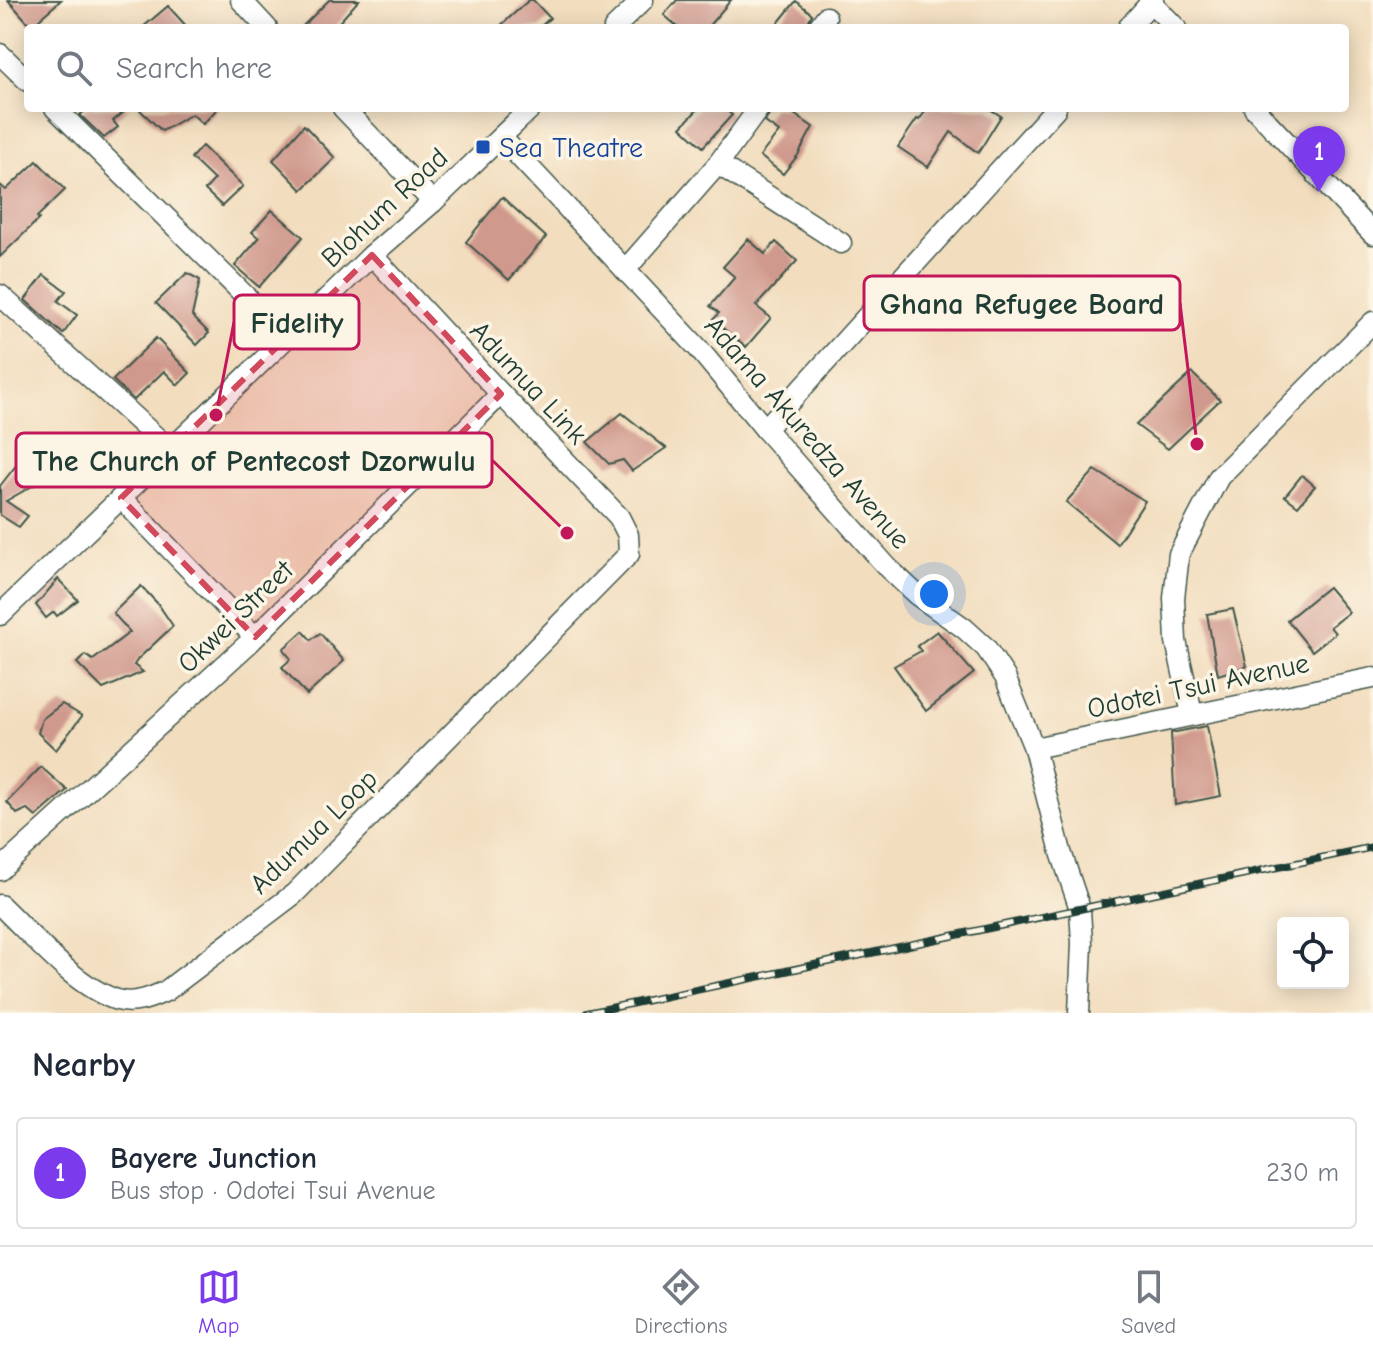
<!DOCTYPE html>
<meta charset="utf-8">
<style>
:root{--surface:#fff;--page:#f6f6f7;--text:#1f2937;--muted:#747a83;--line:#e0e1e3;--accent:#7c3aed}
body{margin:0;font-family:"Comic Neue",sans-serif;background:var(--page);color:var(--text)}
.controls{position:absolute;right:24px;bottom:24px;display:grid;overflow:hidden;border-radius:8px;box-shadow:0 4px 20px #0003}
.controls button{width:72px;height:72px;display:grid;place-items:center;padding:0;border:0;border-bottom:2px solid var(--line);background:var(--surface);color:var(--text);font:40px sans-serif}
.you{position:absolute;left:934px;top:594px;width:28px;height:28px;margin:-20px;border:6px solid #fff;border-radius:50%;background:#1a73e8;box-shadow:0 0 0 12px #1a73e833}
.badge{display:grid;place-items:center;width:52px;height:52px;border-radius:50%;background:var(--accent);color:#fff;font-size:26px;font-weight:700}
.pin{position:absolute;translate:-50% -66px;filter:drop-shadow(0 2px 4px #0008)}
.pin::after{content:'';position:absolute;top:42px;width:28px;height:24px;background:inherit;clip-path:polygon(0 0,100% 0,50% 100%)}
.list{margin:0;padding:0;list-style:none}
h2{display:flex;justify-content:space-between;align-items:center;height:104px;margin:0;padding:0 32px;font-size:34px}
h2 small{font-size:26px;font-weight:400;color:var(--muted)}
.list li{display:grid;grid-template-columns:52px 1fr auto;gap:24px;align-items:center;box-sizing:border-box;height:112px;margin:0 16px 16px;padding:0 16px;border:2px solid var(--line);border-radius:8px}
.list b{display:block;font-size:30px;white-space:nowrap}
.list p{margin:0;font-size:26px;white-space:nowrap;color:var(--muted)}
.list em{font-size:26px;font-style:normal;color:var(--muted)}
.icon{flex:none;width:44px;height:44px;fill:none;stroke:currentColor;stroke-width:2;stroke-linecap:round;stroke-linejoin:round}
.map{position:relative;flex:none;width:1373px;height:1013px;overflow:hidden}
.search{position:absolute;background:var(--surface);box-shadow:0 4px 20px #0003;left:24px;right:24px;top:24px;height:88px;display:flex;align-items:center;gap:20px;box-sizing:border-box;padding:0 28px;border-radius:8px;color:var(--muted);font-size:30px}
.sheet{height:232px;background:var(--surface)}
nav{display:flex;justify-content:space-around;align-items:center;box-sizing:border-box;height:112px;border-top:2px solid var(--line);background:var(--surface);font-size:22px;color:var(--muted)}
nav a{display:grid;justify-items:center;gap:4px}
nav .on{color:var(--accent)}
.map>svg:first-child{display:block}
</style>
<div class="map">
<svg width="1373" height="1013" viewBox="0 0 1373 1013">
<rect width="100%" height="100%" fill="#fcf5e5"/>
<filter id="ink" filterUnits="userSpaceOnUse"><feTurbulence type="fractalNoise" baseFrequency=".0125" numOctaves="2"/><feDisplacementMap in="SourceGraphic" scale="16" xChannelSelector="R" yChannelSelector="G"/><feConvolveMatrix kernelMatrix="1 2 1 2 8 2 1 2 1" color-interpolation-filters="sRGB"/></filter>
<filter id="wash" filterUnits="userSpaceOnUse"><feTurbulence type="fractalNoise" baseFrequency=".006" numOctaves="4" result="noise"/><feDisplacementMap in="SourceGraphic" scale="32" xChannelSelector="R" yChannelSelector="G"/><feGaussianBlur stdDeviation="1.8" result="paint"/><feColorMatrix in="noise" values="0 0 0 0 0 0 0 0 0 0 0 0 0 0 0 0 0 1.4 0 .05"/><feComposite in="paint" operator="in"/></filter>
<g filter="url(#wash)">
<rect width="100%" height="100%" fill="#f2ddbe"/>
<g id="blocks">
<g fill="#d0998d">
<path d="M8 0H61L31 26Z"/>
<path d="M329 0H359L334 28H301Z"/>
<path d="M529 0H533L550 18 539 28H498Z"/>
<path d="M677 0H731L707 28H679L664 15Z"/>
<path d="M796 1 812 14 805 28H774Z"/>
<path d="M168 6 188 28H142Z"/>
<path d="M88 108H129L113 121 118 127 104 138 80 115Z"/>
<path d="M138 108H218L203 124 192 114 162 131Z"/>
<path d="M699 108H724L732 115 703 147 681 127Z"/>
<path d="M772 108H785L813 127 798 155 783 174 760 156 779 132 765 122Z"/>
<path d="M928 108H988L1001 116 978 153 951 132 928 167 898 147 917 119 919 120Z"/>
<path d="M304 125 335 158 302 190 273 160Z"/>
<path d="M202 146 243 186 222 206 205 190 214 180 191 158Z"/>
<path d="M37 161 65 190 37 217 39 219 0 257V185L6 190Z"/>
<path d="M502 197 546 237 509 280 466 242Z"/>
<path d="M272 210 303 237 259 287 235 266 259 238 252 232Z"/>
<path d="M748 239 765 254 776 242 797 261 756 306 771 318 746 347 713 320 719 313 710 306 735 277 723 267Z"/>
<path d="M187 273 200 280 192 316 209 333 197 345 156 303Z"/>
<path d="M44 275 66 291 58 301 77 315 63 334 25 300Z"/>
<path d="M156 338 190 373 178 385 164 371 134 400 113 380Z"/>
<path d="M1192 373 1220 400 1168 449 1136 425Z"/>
<path d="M622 413 666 448 632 471 623 460 609 464 587 442Z"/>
<path d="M25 454 48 471 41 481 6 501 28 516 19 527 0 515V486Z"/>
<path d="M1095 470 1145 501 1117 544 1066 502Z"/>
<path d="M1302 475 1315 486 1298 506 1285 496Z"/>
<path d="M58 579 78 600 57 616 54 612 46 618 36 605Z"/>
<path d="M141 586 158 604 173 626 138 659 134 665 143 672 103 689 77 663 85 655 93 660 130 632 113 613Z"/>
<path d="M1328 587 1349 612 1330 627 1335 633 1312 651 1287 620Z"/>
<path d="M1233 609 1247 666 1218 675 1207 614Z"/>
<path d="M303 631 311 640 320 633 344 661 307 695 282 667 291 659 283 649Z"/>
<path d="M937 631 974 673 926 711 894 666 921 651 917 646Z"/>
<path d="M62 704 82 716 56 750 38 733 42 719Z"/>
<path d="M1207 726 1221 796 1175 805 1171 733Z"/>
<path d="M41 767 67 790 36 817 27 809 17 814 7 802Z"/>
</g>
</g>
</g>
<g filter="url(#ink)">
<use href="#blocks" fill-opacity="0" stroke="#3f5549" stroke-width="2"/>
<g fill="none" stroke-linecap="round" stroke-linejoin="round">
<g stroke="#3f5549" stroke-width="23">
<g id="minor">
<path d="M241 0 267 28"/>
<path d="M1149 0 1176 28"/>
<path d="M614 28 643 0"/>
<path d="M818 28 826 17"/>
<path d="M1128 28 1153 0"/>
<path d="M0 54 28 81"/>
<path d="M55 108 287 337"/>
<path d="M343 108 433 202"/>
<path d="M1254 108 1373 234"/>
<path d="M501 137 698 348 765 429 888 568 917 595 964 628 986 648 1005 677 1034 748 1061 852 1080 909 1082 943 1079 1013"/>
<path d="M718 164 841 243"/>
<path d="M625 270 718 164 759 108"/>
<path d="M0 295 170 450"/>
<path d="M765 429 1056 108"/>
<path d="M121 498 255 637"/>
<path d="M0 615 372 255 433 202 531 108"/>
<path d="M1192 714 1176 641 1174 598 1179 554 1219 477 1373 322"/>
<path d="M1034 748 1373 678"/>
<path d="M0 870 248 644 501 394"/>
<path d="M0 905C33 936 74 986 117 1000 134 1005 151 998 166 991L294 894 629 554 628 535 619 517 501 394 372 255"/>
</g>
</g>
<use href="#minor" stroke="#fff" stroke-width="20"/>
<g stroke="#1f3d34" stroke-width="8">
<path id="rail" d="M587 1013 1373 847"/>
</g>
<use href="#rail" stroke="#fcf5e5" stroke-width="5" stroke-dasharray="15" stroke-linecap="butt"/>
</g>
</g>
<path fill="#d1495b" fill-opacity="0.2" stroke="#d1495b" stroke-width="6" stroke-dasharray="16 10" stroke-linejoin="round" d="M372 255 501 394 255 637 121 498Z"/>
<rect fill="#1a4fb4" stroke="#fcf5e5" stroke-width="3" x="475" y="139" width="16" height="16" rx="4"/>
<g text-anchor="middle" stroke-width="7" stroke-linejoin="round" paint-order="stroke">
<g font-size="28" fill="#164399" stroke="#fcf5e5" text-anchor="start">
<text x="499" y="157">Sea Theatre</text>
</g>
<g font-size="28" fill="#1f3d34" stroke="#fcf5e5">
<text transform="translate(384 207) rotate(-43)" y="10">Blohum Road</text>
<text transform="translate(529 382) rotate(47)" y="10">Adumua Link</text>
<text transform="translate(808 432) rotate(49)" y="10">Adama Akuredza Avenue</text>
<text transform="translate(235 616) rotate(-44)" y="10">Okwei Street</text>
<text transform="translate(1198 685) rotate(-12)" y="10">Odotei Tsui Avenue</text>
<text transform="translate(313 831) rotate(-44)" y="10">Adumua Loop</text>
</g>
</g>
<path fill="none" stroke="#c2185b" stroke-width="3" d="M1197 444L1180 303M216 415L234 322M567 533L492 460"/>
<g fill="#c2185b" stroke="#fcf5e5" stroke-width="3">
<circle cx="1197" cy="444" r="8"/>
<circle cx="216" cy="415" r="8"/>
<circle cx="567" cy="533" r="8"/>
</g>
<g fill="#fcf5e5" stroke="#c2185b" stroke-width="3">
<rect x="864" y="276" width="316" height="54" rx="8"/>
<rect x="234" y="295" width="125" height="54" rx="8"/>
<rect x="16" y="433" width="476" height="54" rx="8"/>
</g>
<g font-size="30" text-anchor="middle" font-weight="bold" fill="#1f3d34">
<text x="1022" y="314">Ghana Refugee Board</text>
<text x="297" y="333">Fidelity</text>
<text x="254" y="471">The Church of Pentecost Dzorwulu</text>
</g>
</svg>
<div class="controls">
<button><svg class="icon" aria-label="locate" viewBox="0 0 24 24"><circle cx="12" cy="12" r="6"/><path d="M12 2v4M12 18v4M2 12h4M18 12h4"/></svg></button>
</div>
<div class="you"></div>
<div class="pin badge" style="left:1319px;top:192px">1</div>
<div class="search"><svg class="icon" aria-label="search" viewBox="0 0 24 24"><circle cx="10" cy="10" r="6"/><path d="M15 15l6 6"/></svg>Search here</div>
</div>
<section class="sheet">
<h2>Nearby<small></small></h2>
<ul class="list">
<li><span class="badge">1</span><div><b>Bayere Junction</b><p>Bus stop · Odotei Tsui Avenue</p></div><em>230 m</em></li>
</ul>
</section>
<nav>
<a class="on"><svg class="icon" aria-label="map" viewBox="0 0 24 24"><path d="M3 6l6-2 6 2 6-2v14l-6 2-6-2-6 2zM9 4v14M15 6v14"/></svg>Map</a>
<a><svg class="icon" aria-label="directions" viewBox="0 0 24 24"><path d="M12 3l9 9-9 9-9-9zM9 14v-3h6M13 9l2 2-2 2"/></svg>Directions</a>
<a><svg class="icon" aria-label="saved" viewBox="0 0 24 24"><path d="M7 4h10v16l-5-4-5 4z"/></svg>Saved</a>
</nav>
